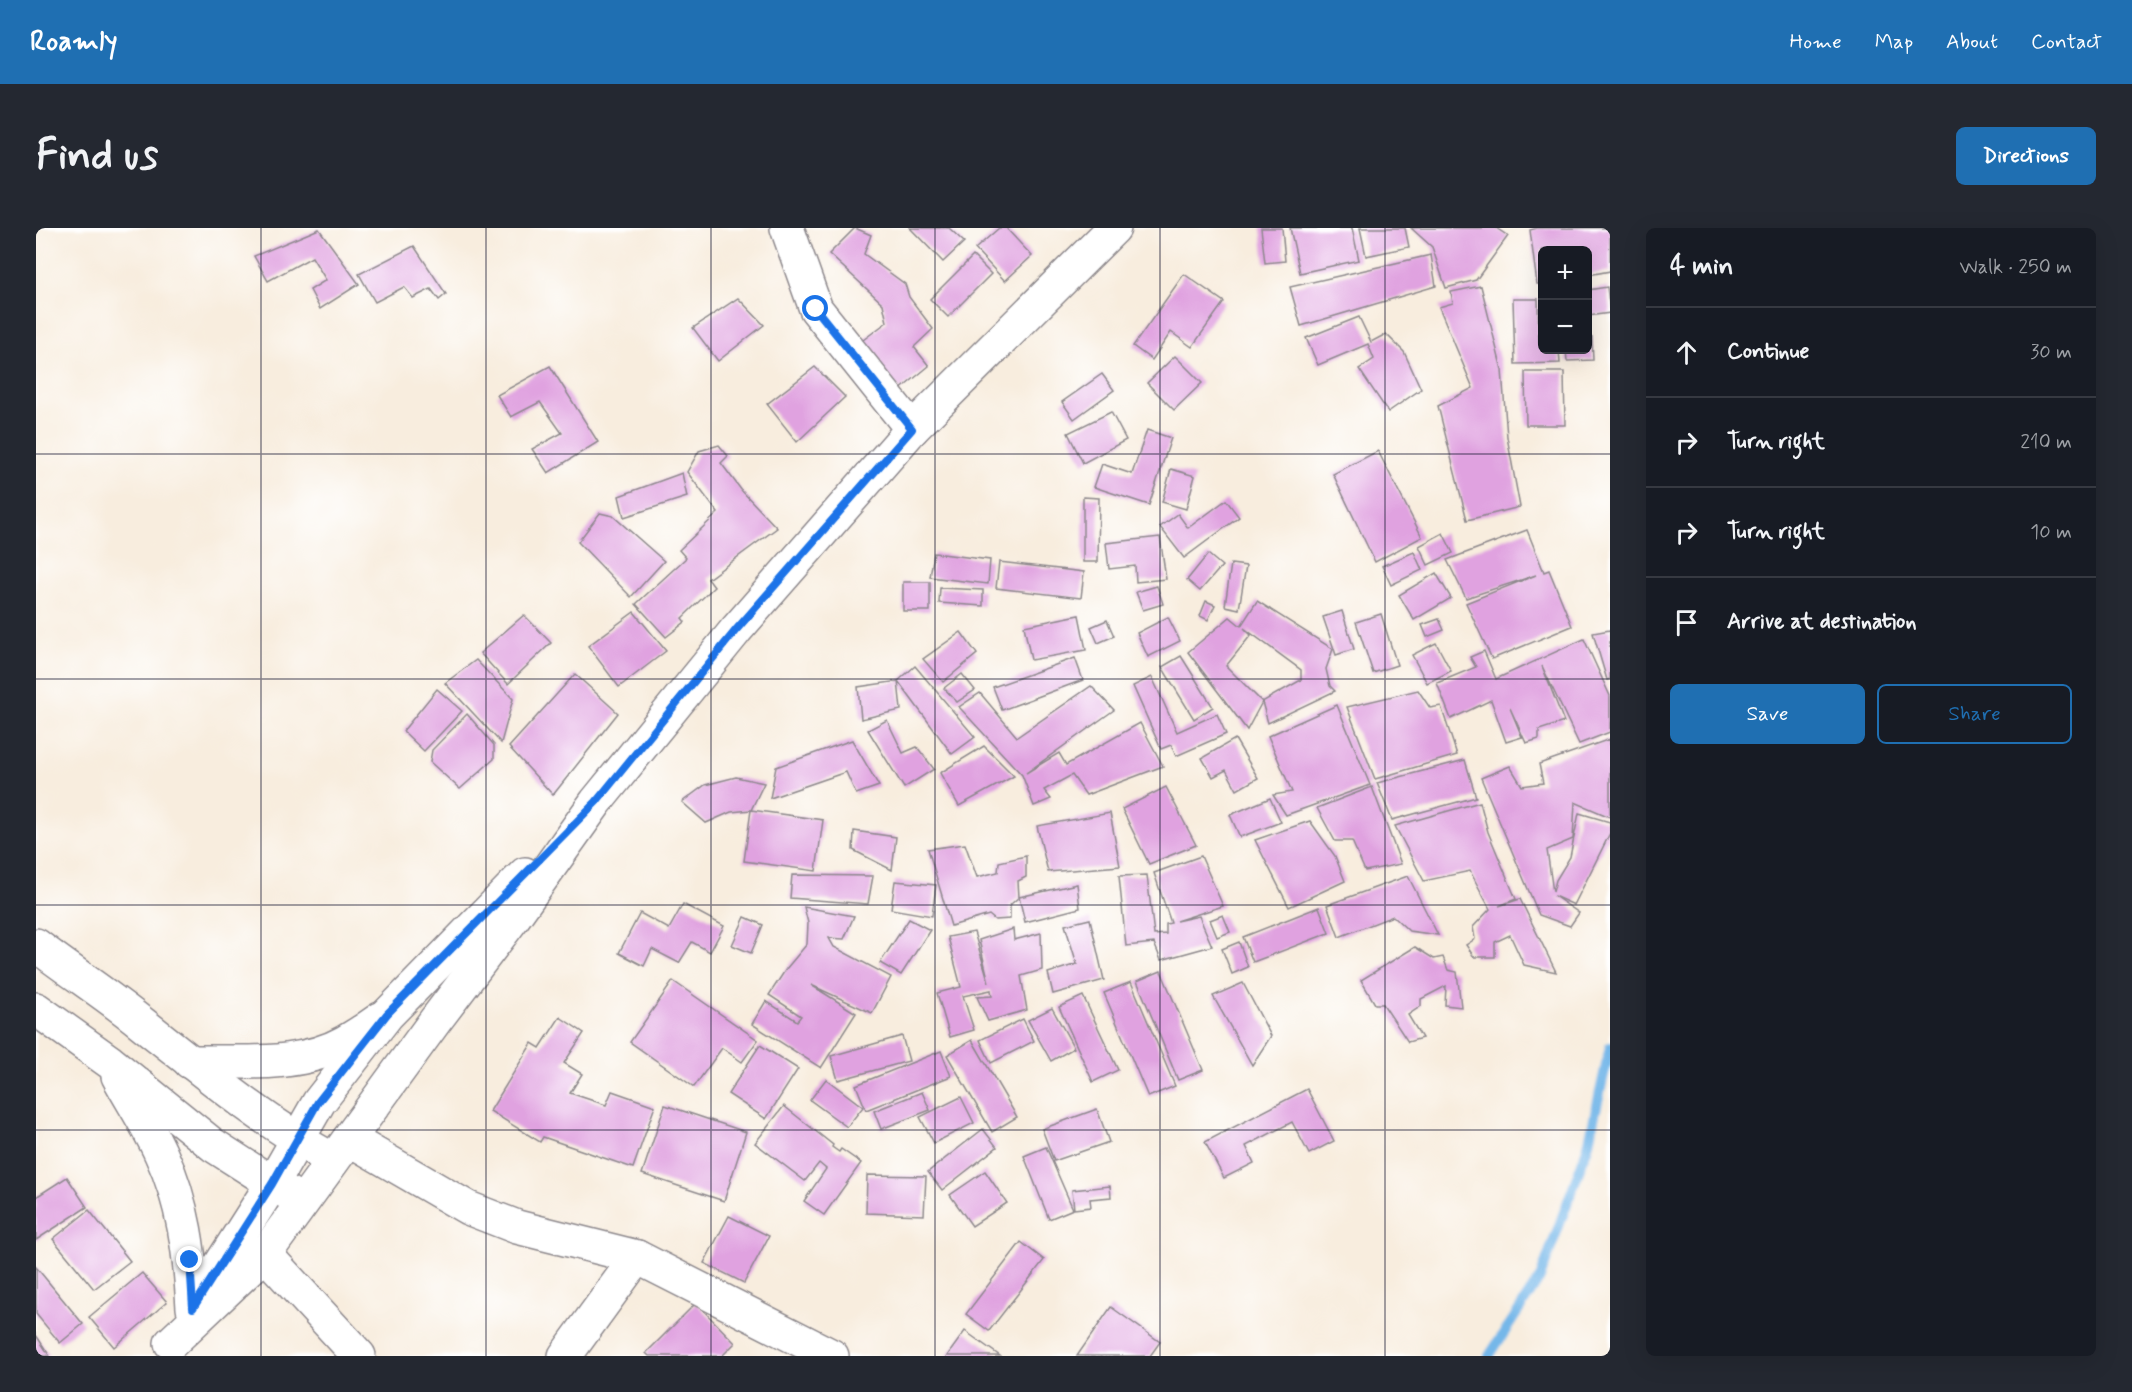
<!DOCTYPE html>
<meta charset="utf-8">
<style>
:root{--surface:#171b24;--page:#242831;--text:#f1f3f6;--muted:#9ea1a6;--line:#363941;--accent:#1f6fb2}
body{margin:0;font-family:Mynerve,sans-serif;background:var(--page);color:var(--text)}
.controls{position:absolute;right:18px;top:18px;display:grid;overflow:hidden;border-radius:9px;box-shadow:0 6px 24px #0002}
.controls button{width:54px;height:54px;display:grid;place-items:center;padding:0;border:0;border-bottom:2px solid var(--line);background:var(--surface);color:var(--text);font:30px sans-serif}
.stop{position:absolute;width:18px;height:18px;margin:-14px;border:4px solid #1a73e8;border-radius:50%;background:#fff}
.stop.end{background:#1a73e8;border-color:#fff;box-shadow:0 2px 6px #0008}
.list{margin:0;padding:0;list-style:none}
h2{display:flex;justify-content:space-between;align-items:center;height:78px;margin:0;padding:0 24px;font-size:26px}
h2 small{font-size:20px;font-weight:400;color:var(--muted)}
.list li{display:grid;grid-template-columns:39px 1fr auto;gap:18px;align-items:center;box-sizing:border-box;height:90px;padding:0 24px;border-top:2px solid var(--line)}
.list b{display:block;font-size:22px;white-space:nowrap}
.list em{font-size:20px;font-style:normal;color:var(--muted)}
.actions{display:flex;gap:12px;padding:18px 24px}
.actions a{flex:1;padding:14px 0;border:2px solid var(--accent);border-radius:9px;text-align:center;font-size:21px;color:var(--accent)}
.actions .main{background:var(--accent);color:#fff}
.icon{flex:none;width:33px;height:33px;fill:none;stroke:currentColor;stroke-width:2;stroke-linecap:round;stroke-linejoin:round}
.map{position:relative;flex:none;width:1574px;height:1128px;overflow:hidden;border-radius:9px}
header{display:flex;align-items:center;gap:36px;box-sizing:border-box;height:84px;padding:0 30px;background:var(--accent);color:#fff}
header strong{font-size:28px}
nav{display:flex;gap:33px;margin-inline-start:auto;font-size:21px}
.intro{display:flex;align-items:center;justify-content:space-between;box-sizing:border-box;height:144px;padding:0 36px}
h1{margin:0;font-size:42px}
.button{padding:15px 27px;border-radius:9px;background:var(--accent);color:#fff;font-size:21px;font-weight:700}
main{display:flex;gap:36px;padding:0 36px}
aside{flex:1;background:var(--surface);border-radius:9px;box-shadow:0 6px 24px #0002}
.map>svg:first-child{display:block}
</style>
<header>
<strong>Roamly</strong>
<nav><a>Home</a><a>Map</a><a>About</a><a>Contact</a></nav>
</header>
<div class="intro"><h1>Find us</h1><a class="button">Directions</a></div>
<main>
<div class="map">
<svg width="1574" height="1128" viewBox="0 0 1574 1128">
<rect width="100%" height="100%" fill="#fff"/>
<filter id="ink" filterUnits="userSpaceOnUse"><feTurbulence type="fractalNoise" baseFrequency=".0167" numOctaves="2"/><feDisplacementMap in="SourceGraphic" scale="12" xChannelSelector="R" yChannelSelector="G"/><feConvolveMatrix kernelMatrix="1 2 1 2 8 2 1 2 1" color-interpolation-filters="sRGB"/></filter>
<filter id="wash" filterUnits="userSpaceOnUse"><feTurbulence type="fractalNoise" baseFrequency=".008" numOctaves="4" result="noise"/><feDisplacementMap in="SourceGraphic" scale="24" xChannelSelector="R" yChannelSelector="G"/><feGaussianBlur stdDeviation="1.35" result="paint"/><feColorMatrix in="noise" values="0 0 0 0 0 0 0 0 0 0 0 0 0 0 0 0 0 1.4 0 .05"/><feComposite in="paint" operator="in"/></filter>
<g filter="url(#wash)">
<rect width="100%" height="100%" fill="#f8edde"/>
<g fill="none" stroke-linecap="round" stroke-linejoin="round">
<path stroke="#74b7e9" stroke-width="10" d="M1453 1128 1504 1050 1552 918 1574 819"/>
</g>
<g id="blocks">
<g fill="#e0a2e0">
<path d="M819 0 835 7 828 26 869 56 873 69 897 101 878 119 893 138 864 162 819 118 851 94 847 76 793 26Z"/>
<path d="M874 0H913L928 14 907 34Z"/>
<path d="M963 0H970L996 28 969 53 939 21Z"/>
<path d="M1225 0H1246L1249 33 1229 35Z"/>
<path d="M1254 0H1316L1323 32 1264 45Z"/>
<path d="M1324 0H1369L1373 19 1330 28Z"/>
<path d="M1375 0H1460L1472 8 1440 52 1410 60 1396 19Z"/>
<path d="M1501 0H1574V43L1552 47V22H1506V56H1501L1494 2Z"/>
<path d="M283 1 323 56 284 81 274 62 290 52 276 29 232 53 218 28Z"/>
<path d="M378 18 410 66 403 72 395 61 377 70 368 59 339 74 323 46Z"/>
<path d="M1395 27 1400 58 1265 98 1254 59Z"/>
<path d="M937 28 955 46 912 89 894 71Z"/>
<path d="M1148 46 1188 74 1156 119 1135 104 1116 132 1097 118Z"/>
<path d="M1445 58 1466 142 1471 209 1484 279 1431 292 1402 178 1437 160 1403 79 1417 75 1415 64Z"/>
<path d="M1571 59 1574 85 1552 88V62Z"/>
<path d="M702 70 728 97 682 133 657 100Z"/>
<path d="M1477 71H1502L1503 114 1506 113V122H1523L1524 135 1479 136Z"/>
<path d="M1323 89 1335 114 1350 106 1368 124 1385 161 1352 184 1323 141 1338 131 1332 116 1282 137 1270 110Z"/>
<path d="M1556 109 1557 132 1531 133 1530 122H1552V110Z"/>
<path d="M1139 128 1166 155 1138 182 1111 155Z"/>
<path d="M514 138 562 214 512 245 496 221 526 205 504 174 475 189 461 167Z"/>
<path d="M779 139 809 169 761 214 731 176Z"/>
<path d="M1489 144H1528L1529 197H1490Z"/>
<path d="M1066 146 1078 162 1038 191 1026 174Z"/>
<path d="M1075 184 1090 212 1047 235 1032 205Z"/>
<path d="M1111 202 1135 210 1113 277 1058 259 1066 236 1096 246Z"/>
<path d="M683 217 692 228 685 235 706 263 741 300 672 351 678 359 646 390 649 394 630 409 600 376 650 330 643 322 682 285 651 244 663 223Z"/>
<path d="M1342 223 1386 309 1339 334 1297 246Z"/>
<path d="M1135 241 1159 248 1150 281 1126 274Z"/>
<path d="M646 245 651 269 588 289 583 268Z"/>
<path d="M1047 269 1063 270 1062 334H1047Z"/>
<path d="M1190 272 1203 289 1148 330 1124 299 1142 286 1152 300Z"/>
<path d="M564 285 577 288 628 333 595 369 542 314Z"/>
<path d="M1491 302 1508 344 1513 342 1536 398 1456 431 1430 375 1500 347 1430 370 1411 332Z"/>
<path d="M1407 305 1417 325 1392 337 1383 318Z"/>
<path d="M1124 309 1130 351 1100 354 1099 338 1073 341 1070 315Z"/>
<path d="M1378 324 1386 342 1355 357 1346 338Z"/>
<path d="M898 325 954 332 952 356 894 349Z"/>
<path d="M1172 326 1186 338 1164 363 1151 352Z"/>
<path d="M963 334 1048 344 1045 370 960 360Z"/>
<path d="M1195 336 1210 338 1203 381 1189 378Z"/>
<path d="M1400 345 1415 370 1378 392 1363 367Z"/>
<rect x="867" y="354" width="27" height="29"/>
<path d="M1121 358 1127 376 1107 382 1100 364Z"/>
<path d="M904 360 947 362V378L903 375Z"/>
<path d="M1170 373 1179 377 1172 392 1164 388Z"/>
<path d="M1221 373 1297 421 1290 441 1294 458 1299 463 1232 495 1226 474 1265 452V442L1208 400 1215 407 1190 438 1226 474 1211 502 1152 424 1194 389 1205 398Z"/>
<path d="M1306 383 1318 421 1300 427 1287 389Z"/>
<path d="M598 384 630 423 583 459 552 418Z"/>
<path d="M1345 386 1361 437 1337 445 1320 394Z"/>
<path d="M488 387 515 415 472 456 444 425Z"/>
<path d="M1043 387 1050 422 995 432 988 398Z"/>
<path d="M1132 389 1144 413 1112 429 1101 405Z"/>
<path d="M1403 391 1408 402 1391 409 1386 397Z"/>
<path d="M1071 392 1078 408 1062 415 1055 399Z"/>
<path d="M1574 402V451L1571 452 1557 405Z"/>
<path d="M925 404 941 426 907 454 887 431Z"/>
<path d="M1548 411 1574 468V504L1543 516 1506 438 1528 494 1503 502V511L1490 515 1474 480 1486 509 1470 514 1455 472 1415 491 1401 455 1440 439 1434 429 1448 423 1460 451Z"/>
<path d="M1400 415 1415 443 1391 455 1376 427Z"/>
<path d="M1145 428 1177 479 1158 491 1126 439Z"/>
<path d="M1039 430 1047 452 966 482 957 459Z"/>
<path d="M440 432 477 471 465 515 409 455Z"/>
<path d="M879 438 939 509 916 526 862 453Z"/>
<path d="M539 446 582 485 517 567 473 519Z"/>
<path d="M926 446 939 462 921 474 908 460Z"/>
<path d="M1116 449 1141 504 1181 486 1190 506 1140 528 1135 517 1125 521 1097 458Z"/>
<path d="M862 453 865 482 825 491 822 459Z"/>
<path d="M1055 458 1078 482 990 545 1023 525 1030 537 1104 495 1127 538 1050 567 1036 547 1008 562 1015 571 998 578 986 547 923 479 944 465 981 509Z"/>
<path d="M401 461 426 483 388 523 367 503Z"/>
<path d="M1382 462 1394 480 1405 478 1421 527 1339 551 1311 479Z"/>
<path d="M1301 477 1334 557 1250 587 1237 567 1256 564 1232 508Z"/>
<path d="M431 486 458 517V531L424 561 394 534 396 522Z"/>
<path d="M851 492 867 525 881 519 898 541 868 560 832 502Z"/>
<path d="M1199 511 1222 550 1201 562 1190 542 1177 549 1166 530Z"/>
<path d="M1574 511V589L1539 574 1537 611 1511 622 1517 664 1520 652 1534 629 1543 585 1574 594V605L1538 677 1518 668 1543 685 1534 698 1503 687 1445 550 1474 538 1486 558 1507 555 1503 536Z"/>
<path d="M816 512 843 558 820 566 810 544 734 570 740 539Z"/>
<path d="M948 518 978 548 923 578 904 545Z"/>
<path d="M1429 532 1440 569 1356 592 1341 555Z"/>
<path d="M700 549 728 555 715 582 695 584 670 595 646 574 669 557Z"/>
<path d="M1130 559 1160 617 1113 636 1086 581Z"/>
<path d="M1336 559 1365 636 1329 643 1316 613H1299L1281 580Z"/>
<path d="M1234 570 1245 594 1204 609 1194 587Z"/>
<path d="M1444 574 1452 604 1480 671 1463 678 1484 671 1520 744 1488 737 1474 707 1459 714V729H1438L1430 717 1439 711 1437 699 1454 681 1434 643 1388 653 1359 598Z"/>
<path d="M715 582 787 592 780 643 708 633Z"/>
<path d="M1074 585 1084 638 1012 644 1001 598Z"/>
<path d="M1274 593 1299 628 1309 653 1253 679 1219 612Z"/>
<path d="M818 603 860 609 856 642 817 622Z"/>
<path d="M929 616 941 649 962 644 963 634 990 628V649L982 653 983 669 1041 656 1044 680 989 694 983 669 974 677V691L959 692 953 687 915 698 892 621Z"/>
<path d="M1165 628 1187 678 1140 693 1163 688 1176 718 1125 732 1118 715 1090 718 1083 648 1111 647 1118 707 1130 706V696L1135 695 1118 645Z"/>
<path d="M756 647 837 648 832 676 754 670Z"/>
<path d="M1372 648 1402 707 1373 703 1357 688 1303 709 1291 677Z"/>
<path d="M859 653 900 657 896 688 855 681Z"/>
<path d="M647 676 688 698 674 724 656 714 643 735 616 721 608 738 583 725 604 685 633 701Z"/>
<path d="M768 679 818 688 808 711 793 710 798 719 855 749 836 785 775 757 820 785 785 840 716 796 730 773 761 793 765 788 733 767 750 741 771 716 772 695Z"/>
<path d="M1283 679 1293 705 1217 734 1207 709Z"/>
<path d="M1187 687 1194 704 1181 709 1174 692Z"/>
<path d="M709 689 727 697 715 725 696 717Z"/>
<path d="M873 691 894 702 865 747 844 735Z"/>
<path d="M1054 691 1068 752 1017 766 1012 745 1041 736 1029 697Z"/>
<path d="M977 701 978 712 1005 705 1006 742 985 748 991 782 952 793 941 769 956 768 955 762 927 768 938 802 914 809 901 765 925 759 912 709 938 704 953 755 943 712Z"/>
<path d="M1203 714 1212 739 1196 746 1186 721Z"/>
<path d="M1379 719 1398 731 1407 729 1412 742 1421 744 1425 779 1409 777 1410 758 1385 771V778L1372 787 1386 810 1372 814 1347 776H1339L1325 752Z"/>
<path d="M1125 743 1167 842 1142 852 1101 753Z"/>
<path d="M637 753 722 812 706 834 686 820 658 859 594 814Z"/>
<path d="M1095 754 1139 858 1112 869 1068 765Z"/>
<path d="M1207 755 1235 808 1216 837 1177 768Z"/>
<path d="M1047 768 1082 842 1057 854 1023 779Z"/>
<path d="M1016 780 1038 820 1015 833 992 792Z"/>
<path d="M524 789 548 805 528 835 546 846 534 865 570 877 576 863 619 878 597 940 507 909 504 914 454 883 496 815 504 820Z"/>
<path d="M987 791 998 813 955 835 944 812Z"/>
<path d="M866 808 873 833 802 852 795 828Z"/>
<path d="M936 812 981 889 956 904 911 827Z"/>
<path d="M724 817 762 841 730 891 692 866Z"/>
<path d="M905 823 915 848 830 882 820 857Z"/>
<path d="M790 851 827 879 811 899 774 872Z"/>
<path d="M1271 861 1298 913 1273 926 1256 894 1210 918 1218 935 1188 950 1169 914Z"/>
<path d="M886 864 894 882 845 901 838 883Z"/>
<path d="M925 869 938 895 898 915 884 889Z"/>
<path d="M629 877 710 904 688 973 606 946Z"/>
<path d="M748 878 797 917 796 919 803 924 805 921 825 935 788 987 768 973 790 941 783 935 769 953 719 915Z"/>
<path d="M1061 881 1073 914 1018 933 1006 901Z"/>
<path d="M947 901 961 919 906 962 892 944Z"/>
<path d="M1010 919 1037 981 1013 991 988 928Z"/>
<path d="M949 943 971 975 936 998 914 967Z"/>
<path d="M831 947 890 948 888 987 830 985Z"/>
<path d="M31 949 51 979 0 1012V969Z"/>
<path d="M1074 958 1075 969 1054 971 1055 979 1038 981 1036 962Z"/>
<path d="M53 982 94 1033 58 1061 17 1011Z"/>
<path d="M693 988 733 1008 708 1055 668 1035Z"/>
<path d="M985 1014 1008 1032 953 1103 930 1086Z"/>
<path d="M0 1039 47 1096 24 1115 0 1086Z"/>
<path d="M106 1045 131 1074 78 1119 53 1089Z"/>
<path d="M660 1075 699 1115 686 1128H613L610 1125Z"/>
<path d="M1075 1079 1124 1114 1114 1128H1041Z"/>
<path d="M929 1103 964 1128H911Z"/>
<path d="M0 1107 13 1127 12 1128H0Z"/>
</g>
</g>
</g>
<g filter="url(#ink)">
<use href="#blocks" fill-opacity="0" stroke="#8d888c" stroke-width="1.5"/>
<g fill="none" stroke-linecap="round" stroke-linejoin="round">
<g stroke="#8d888c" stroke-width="36">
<g id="minor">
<path d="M751 0 780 81 876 201"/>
<path d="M0 717C35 744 73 768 107 796 169 845 228 894 297 932"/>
<path d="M0 781 74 834 177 917 266 974"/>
<path d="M154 834C205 833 263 840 309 814 321 807 333 799 344 791"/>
<path d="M82 848C96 874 113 899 125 926 148 975 154 1027 157 1080"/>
<path d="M313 911 432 980 481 999 601 1029 796 1128"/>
<path d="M229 1026 323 1128"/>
<path d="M529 1128 601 1029"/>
</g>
</g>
<g stroke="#8d888c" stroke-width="36">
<g id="major">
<path d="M162 1072 236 956 283 874 351 787 489 646"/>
<path d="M135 1115 229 1026 399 793 478 689 560 574 700 402 876 201 1078 0"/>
</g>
</g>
<use href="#minor" stroke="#fff" stroke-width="33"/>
<use href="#major" stroke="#fff" stroke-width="33"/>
</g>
</g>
<g fill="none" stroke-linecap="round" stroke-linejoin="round" filter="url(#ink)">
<path stroke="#1a73e8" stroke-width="8" d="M154 1032 157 1080 236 956 282 874 351 786 560 574 700 402 876 201 780 81"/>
</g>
<path fill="none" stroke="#22223b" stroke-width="1.5" stroke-opacity="0.55" d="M225 0V1128M450 0V1128M675 0V1128M899 0V1128M1124 0V1128M1349 0V1128M0 226H1574M0 451H1574M0 677H1574M0 902H1574"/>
</svg>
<div class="controls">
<button>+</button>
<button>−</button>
</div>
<div class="stop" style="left:780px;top:81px"></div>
<div class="stop end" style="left:154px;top:1032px"></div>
</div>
<aside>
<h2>4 min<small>Walk · 250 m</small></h2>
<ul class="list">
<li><svg class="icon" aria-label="ahead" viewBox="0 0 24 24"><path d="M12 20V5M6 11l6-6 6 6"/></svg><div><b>Continue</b></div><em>30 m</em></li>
<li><svg class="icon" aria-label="right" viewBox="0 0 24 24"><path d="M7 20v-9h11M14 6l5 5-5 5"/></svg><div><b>Turn right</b></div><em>210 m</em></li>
<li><svg class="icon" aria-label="right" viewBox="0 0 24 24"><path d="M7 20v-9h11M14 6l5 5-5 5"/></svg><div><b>Turn right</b></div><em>10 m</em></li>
<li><svg class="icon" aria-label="arrive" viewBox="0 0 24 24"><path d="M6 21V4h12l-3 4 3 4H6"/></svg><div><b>Arrive at destination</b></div></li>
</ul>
<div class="actions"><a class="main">Save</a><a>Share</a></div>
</aside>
</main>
